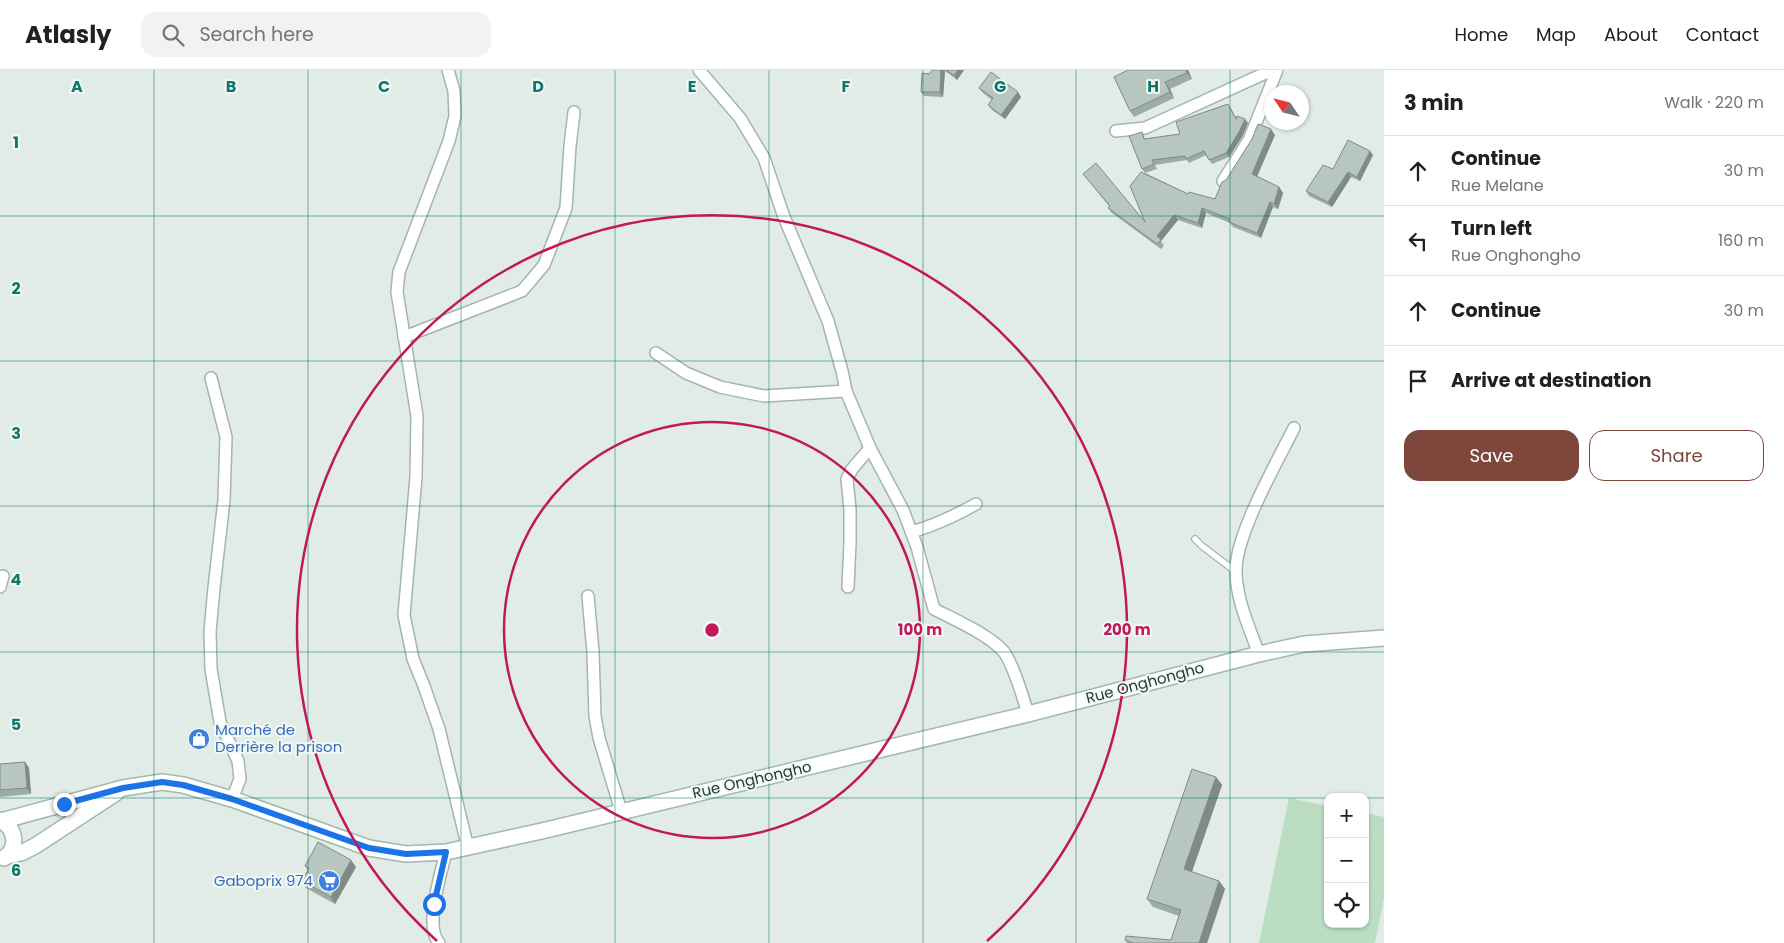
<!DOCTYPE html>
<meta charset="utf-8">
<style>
:root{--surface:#fff;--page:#f2f2f2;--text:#202124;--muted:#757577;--line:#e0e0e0;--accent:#7e473c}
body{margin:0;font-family:Poppins,sans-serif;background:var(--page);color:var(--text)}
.controls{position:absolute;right:15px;bottom:15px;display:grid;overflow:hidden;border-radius:10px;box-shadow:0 1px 4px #0004}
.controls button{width:45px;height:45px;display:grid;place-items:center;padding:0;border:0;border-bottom:1px solid var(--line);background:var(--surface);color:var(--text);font:25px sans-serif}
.compass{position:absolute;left:1264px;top:15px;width:45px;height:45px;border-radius:50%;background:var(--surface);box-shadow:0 1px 4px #0004;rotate:305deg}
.stop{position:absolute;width:15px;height:15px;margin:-11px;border:4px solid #1a73e8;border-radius:50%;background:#fff}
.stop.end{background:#1a73e8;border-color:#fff;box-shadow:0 1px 5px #0008}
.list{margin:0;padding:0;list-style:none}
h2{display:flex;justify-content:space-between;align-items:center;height:65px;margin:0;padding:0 20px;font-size:21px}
h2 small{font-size:16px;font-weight:400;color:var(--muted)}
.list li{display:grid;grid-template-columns:32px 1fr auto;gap:15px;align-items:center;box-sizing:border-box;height:70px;padding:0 20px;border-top:1px solid var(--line)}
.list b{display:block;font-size:19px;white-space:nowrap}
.list p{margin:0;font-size:16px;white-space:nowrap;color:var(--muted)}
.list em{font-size:16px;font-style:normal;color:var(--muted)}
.actions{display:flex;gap:10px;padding:15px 20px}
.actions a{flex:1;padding:11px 0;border:1px solid var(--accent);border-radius:15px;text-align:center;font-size:18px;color:var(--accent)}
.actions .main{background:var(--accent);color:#fff}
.icon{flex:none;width:28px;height:28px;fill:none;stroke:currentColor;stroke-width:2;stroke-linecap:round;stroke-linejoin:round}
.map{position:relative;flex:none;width:1384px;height:873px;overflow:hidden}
header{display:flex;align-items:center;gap:30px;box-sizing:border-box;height:70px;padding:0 25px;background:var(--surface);border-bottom:1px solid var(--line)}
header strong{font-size:24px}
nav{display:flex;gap:28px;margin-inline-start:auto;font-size:18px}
.search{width:350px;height:45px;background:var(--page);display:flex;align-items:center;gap:12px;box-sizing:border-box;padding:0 18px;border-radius:15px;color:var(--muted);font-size:19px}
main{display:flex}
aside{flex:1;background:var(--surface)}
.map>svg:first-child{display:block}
</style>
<header>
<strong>Atlasly</strong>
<div class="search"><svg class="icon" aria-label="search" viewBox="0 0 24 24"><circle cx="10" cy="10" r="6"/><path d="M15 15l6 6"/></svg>Search here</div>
<nav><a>Home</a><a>Map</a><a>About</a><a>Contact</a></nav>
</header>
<main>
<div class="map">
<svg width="1384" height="873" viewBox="0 0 1384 873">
<rect width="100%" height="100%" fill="#e2ece7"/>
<path fill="#bbddc2" d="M1289 728 1328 736V854H1365V743L1384 747V828L1375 873H1259Z"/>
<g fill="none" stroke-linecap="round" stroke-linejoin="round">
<g stroke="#a5b4ae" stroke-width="8">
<path id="lane" d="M1195 469 1202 476 1235 501"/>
</g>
<g stroke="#a5b4ae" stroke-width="14">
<g id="street">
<path d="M448 0 454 21 455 46 449 71 399 202 397 222 417 346 416 407 404 545 413 589 424 616 439 659 468 778"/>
<path d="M699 0 740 48 764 88 784 147 828 251 842 301 846 321 870 378 903 440 917 477 934 539C955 550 988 564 1004 582 1014 596 1023 627 1028 644"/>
<path d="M1116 61 1145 58 1272 0"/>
<path d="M1223 111 1249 70 1277 0"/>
<path d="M404 267 522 221 544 195 566 138 570 76 574 42"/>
<path d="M656 283 686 303 720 317 764 326 846 321"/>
<path d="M211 308 226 367 224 430 214 518 210 562 211 599 220 652 238 691 240 709 232 729"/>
<path d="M912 462C935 455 955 446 976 434"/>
<path d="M0 517 3 506"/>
<path d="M848 517 850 473V439L847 409 852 399 870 378"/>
<path d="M588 526 593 582 595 646 599 668 621 741"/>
<path d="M1259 584C1249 557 1237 531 1236 503 1234 467 1277 392 1294 358"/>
<path d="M439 873C424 856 441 804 446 782"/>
</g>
</g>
<g stroke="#a0b8ae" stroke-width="18">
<g id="secondary">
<path d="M0 750C16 758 19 778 4 788"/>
<path d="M1 751 123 718 162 712 183 715 232 729 369 778 406 784 446 782 546 760 1028 644 1259 584 1304 574 1384 568"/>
<path d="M7 786 21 783 35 776 116 723"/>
</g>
</g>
<use href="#lane" stroke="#fff" stroke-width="5.5"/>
<use href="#street" stroke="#fff" stroke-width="11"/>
<use href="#secondary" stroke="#fff" stroke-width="15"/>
</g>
<g fill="#9daba5">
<path d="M932 0H964L957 10 945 1 943 27 924 26 921 22Z"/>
<path d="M1128 0H1188L1192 9 1170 19 1174 28 1134 47 1130 41Z"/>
<path d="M979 18 1021 27 1005 49 992 40 988 35 992 30 983 23Z"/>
<path d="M1231 38 1236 48 1248 53 1242 67 1229 87 1212 94 1206 85 1189 93 1187 90 1155 95 1157 99 1145 103 1188 124 1215 129 1275 65 1257 106 1279 117 1283 123 1278 139 1273 137 1261 168 1233 157 1230 153 1206 143 1202 158 1178 150 1161 171 1164 176 1161 179 1112 143 1108 138 1109 136 1083 104 1145 152V103L1142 99V62L1145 69 1180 64Z"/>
<path d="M1373 85 1360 111 1351 107 1332 137 1309 126 1306 121 1333 99Z"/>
<path d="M25 692 29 698 31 724 0 727V694Z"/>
<path d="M1216 707 1222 715 1192 802 1219 811 1225 819 1207 873H1127L1125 870H1171L1179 846 1153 837 1147 829Z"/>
<path d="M305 796 356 797 335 834 306 818 302 811 308 800Z"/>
</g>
<g fill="#808b86">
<path d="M941 0H944L945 1 943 27 940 22Z"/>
<path d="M958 0H964L957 10 954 5Z"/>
<path d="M1186 0H1188L1192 9 1187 3Z"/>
<path d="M1165 12 1170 19 1174 28 1170 22Z"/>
<path d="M1018 22 1021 27 1005 49 1001 45Z"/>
<path d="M1245 49 1248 53 1242 67 1229 87 1226 83Z"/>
<path d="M1271 59 1275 65 1256 109 1252 104Z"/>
<path d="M1370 81 1373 85 1360 111 1357 107Z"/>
<path d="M1348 102 1351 107 1332 137 1328 132Z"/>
<path d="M1279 117 1283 123 1278 139 1274 134Z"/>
<path d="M1270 132 1273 137 1261 168 1257 163Z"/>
<path d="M1202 138 1206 143 1202 158 1198 153Z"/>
<path d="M1174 145 1178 150 1161 171 1157 166Z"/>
<path d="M25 692 29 698 31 724 27 718Z"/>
<path d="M1216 707 1222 715 1190 807 1184 799Z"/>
<path d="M351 790 356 797 335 834 331 827Z"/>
<path d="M1219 811 1225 819 1207 873H1199Z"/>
</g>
<g fill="#b7c7c0" stroke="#808b86">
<path d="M932 0H941L940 22H921L922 3 929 4Z"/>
<path d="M946 0H958L954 5Z"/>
<path d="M1128 0H1186L1187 3 1165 12 1170 22 1130 41 1114 7Z"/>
<path d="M991 2 1018 22 1001 45 988 35 993 28 979 18Z"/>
<path d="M1228 34 1236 49 1237 46 1245 49 1239 62 1226 83 1209 90 1204 81 1186 89 1185 86 1152 90 1154 94 1142 99 1129 66 1142 62 1144 69 1180 64 1176 52Z"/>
<path d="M1258 54 1271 59 1252 104 1279 117 1274 134 1270 132 1257 163 1229 152 1230 149 1202 138 1198 153 1174 145 1157 166 1161 170 1157 174 1108 138 1110 136 1083 104 1096 93 1145 152 1130 116 1141 102 1188 124 1189 122 1215 129 1222 112 1226 110 1252 69Z"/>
<path d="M1348 70 1370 81 1357 107 1348 102 1328 132 1306 121 1323 95 1333 99Z"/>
<path d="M25 692 27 718 0 720V694Z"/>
<path d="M1192 699 1216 707 1184 799 1219 811 1199 873H1133L1125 870 1126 866 1171 870 1181 840 1147 829Z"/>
<path d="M318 772 351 790 331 827 302 811 309 798 305 796Z"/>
</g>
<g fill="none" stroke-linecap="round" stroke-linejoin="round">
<path stroke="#1a73e8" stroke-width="6" d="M64 734 123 718 162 712 183 715 232 729 369 778 406 784 446 782 434 834"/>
</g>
<path fill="none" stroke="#0f766e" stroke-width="1" stroke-opacity="0.55" d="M154 0V873M308 0V873M461 0V873M615 0V873M769 0V873M923 0V873M1076 0V873M1230 0V873M0 146H1384M0 291H1384M0 436H1384M0 582H1384M0 728H1328M1365 728H1384"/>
<g fill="none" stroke="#c2185b" stroke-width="2.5">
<circle cx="712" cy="560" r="208"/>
<path d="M437 871A415 415 0 1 1 987 871"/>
</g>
<defs>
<g id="shop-disc" transform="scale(1.125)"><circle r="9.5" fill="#3f7fe0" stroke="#f2f9f5"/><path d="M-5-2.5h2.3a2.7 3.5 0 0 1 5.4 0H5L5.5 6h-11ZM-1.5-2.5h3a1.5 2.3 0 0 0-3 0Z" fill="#fff"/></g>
<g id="supermarket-disc" transform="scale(1.125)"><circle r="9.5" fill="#3f7fe0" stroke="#f2f9f5"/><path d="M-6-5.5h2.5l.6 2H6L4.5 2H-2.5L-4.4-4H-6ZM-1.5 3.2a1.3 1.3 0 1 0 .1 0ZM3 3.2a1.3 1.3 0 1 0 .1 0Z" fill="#fff"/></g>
</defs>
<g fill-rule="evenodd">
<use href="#shop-disc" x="199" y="669"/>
<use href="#supermarket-disc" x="329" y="811"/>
</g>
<g text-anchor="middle" stroke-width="4" stroke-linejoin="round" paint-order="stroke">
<g font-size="15" fill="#223d34" stroke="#f2f9f5">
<text transform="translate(1145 613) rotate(-15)" y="5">Rue Onghongho</text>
<text transform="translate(752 710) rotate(-13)" y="5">Rue Onghongho</text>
</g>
<g font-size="15" fill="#366cbe" stroke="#f2f9f5" text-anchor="start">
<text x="215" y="665">Marché de<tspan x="215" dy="17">Derrière la prison</tspan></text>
<text x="313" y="816" text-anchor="end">Gaboprix 974</text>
</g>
</g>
<g font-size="16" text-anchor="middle" font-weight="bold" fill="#0f766e" stroke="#f2f9f5" stroke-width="4" stroke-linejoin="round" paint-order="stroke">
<text x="77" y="22">A</text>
<text x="231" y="22">B</text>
<text x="384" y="22">C</text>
<text x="538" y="22">D</text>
<text x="692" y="22">E</text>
<text x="846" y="22">F</text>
<text x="1000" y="22">G</text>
<text x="1153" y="22">H</text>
<text x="16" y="78">1</text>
<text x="16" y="224">2</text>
<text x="16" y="369">3</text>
<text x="16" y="515">4</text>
<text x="16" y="660">5</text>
<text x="16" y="806">6</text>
</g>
<circle cx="712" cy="560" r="8" fill="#c2185b" stroke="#f2f9f5" stroke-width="2.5"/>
<g font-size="15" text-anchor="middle" font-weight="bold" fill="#c2185b" stroke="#f2f9f5" stroke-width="4" stroke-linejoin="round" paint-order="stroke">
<text x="920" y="565">100 m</text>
<text x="1127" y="565">200 m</text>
</g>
</svg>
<div class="controls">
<button>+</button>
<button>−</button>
<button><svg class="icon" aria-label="locate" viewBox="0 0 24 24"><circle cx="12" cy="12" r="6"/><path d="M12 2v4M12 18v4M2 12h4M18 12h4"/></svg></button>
</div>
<svg class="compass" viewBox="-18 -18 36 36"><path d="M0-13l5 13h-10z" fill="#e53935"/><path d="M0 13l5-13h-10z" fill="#757577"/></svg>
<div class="stop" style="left:434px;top:834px"></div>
<div class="stop end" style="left:64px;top:734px"></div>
</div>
<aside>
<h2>3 min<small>Walk · 220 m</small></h2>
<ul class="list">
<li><svg class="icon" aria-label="ahead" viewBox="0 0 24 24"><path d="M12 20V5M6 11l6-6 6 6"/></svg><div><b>Continue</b><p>Rue Melane</p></div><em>30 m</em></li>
<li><svg class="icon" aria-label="left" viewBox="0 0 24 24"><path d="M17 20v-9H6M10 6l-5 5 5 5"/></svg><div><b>Turn left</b><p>Rue Onghongho</p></div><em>160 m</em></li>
<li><svg class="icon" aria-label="ahead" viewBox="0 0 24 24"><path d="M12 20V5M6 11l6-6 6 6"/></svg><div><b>Continue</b></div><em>30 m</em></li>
<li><svg class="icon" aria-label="arrive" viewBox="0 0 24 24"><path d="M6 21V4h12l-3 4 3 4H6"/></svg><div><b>Arrive at destination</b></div></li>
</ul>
<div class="actions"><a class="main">Save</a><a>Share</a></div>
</aside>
</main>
